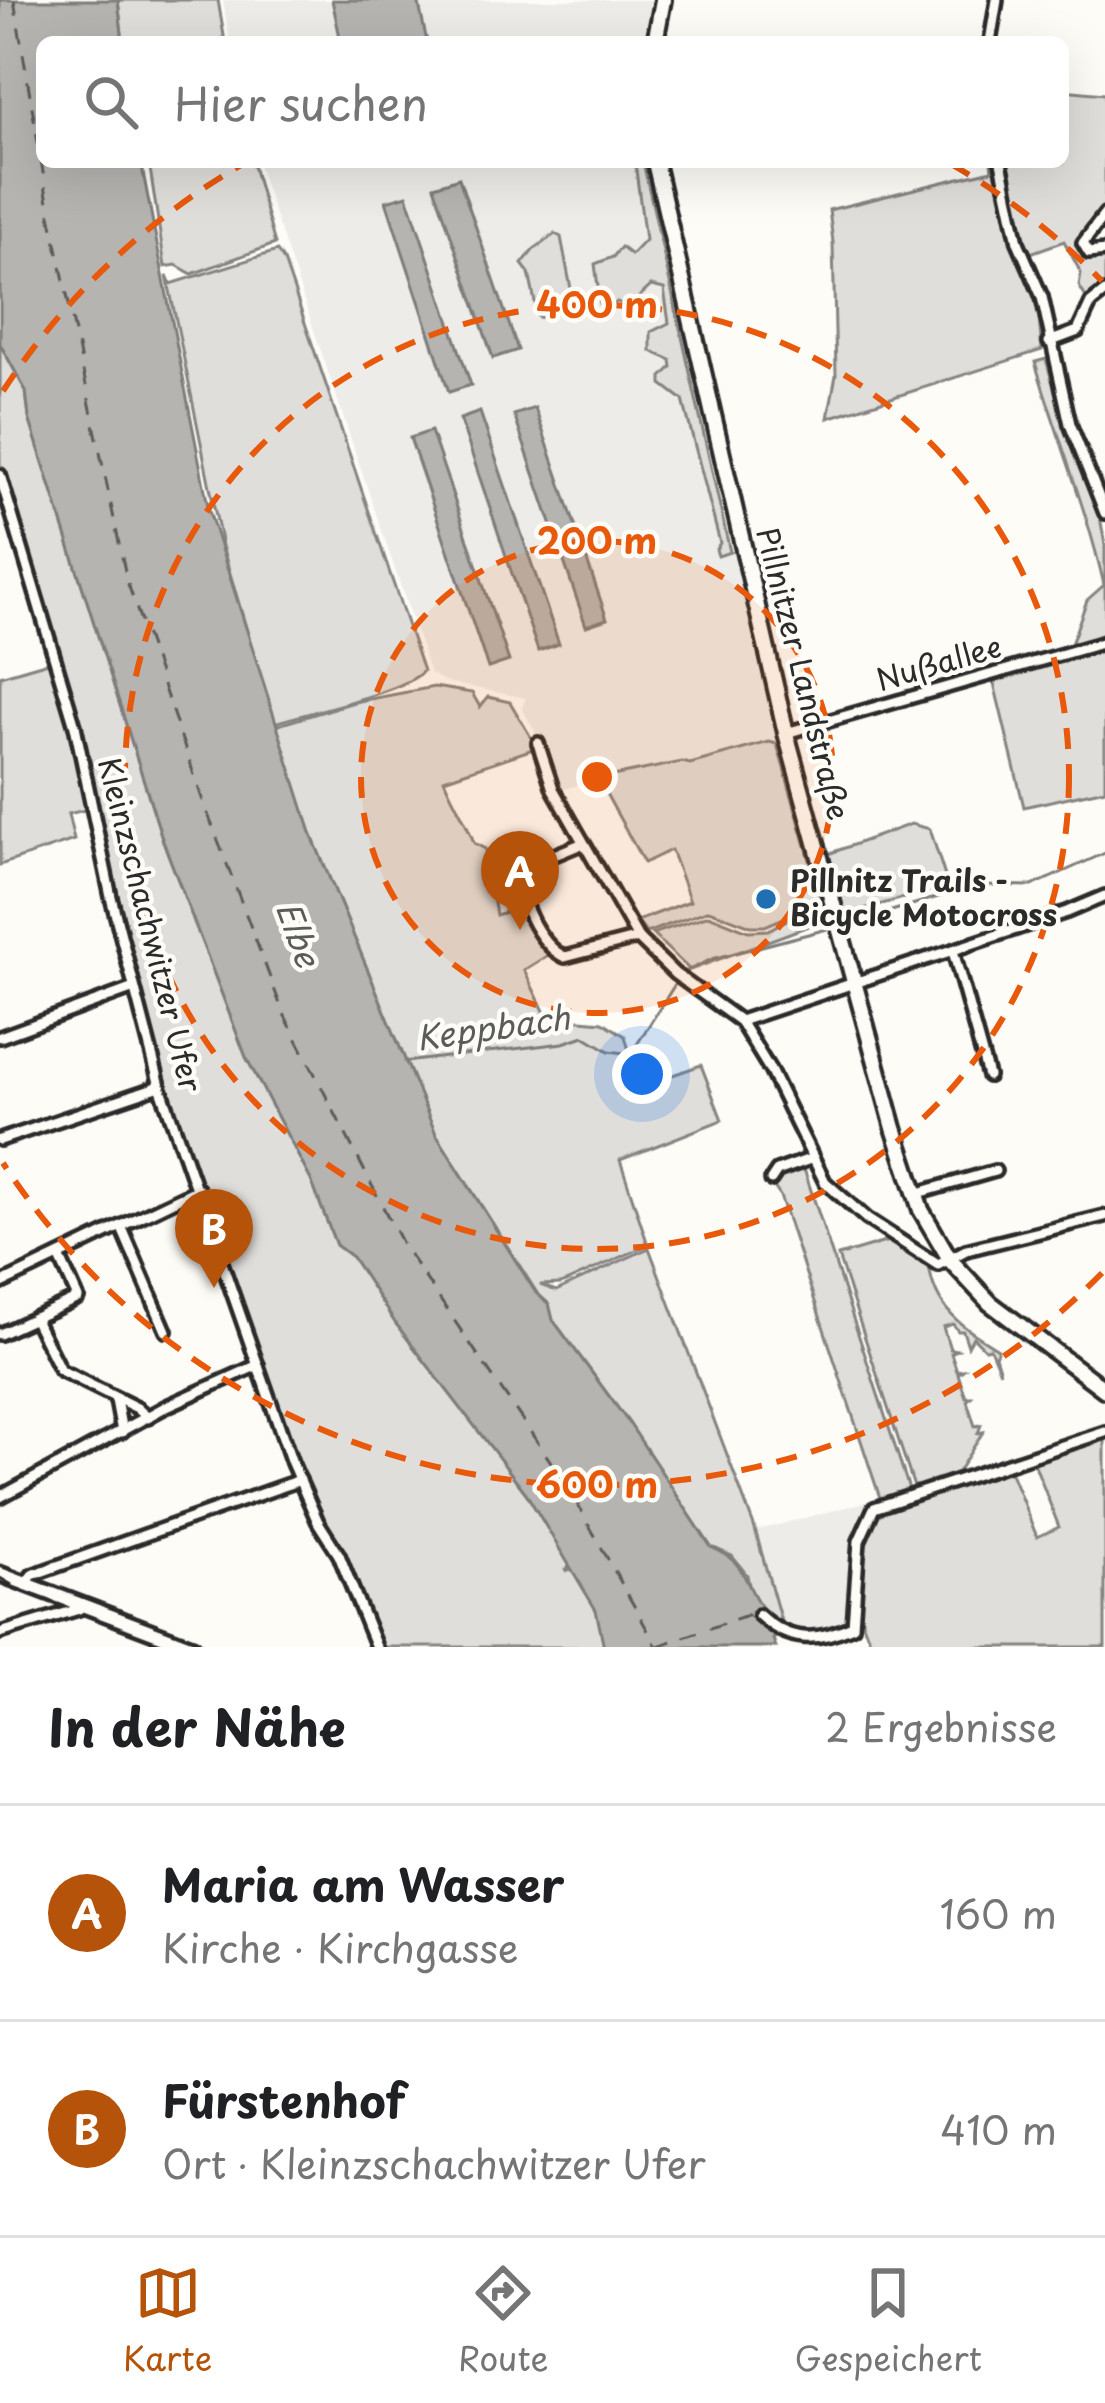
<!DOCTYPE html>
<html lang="de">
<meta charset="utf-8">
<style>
:root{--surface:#fff;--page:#f6f6f6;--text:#202124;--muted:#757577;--line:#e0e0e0;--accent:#b45309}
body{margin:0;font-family:"Playpen Sans",sans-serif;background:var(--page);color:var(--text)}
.you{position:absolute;left:642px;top:1074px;width:42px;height:42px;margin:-30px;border:9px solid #fff;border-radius:50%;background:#1a73e8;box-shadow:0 0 0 18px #1a73e833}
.badge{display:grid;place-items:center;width:78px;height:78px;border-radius:50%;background:var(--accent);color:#fff;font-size:39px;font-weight:700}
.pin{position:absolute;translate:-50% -99px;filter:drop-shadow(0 3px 6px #0008)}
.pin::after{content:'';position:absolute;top:63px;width:42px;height:36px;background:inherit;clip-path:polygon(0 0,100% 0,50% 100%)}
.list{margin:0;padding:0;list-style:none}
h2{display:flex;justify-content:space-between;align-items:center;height:156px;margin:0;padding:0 48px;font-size:51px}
h2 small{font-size:39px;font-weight:400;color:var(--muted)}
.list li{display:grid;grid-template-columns:78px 1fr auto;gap:36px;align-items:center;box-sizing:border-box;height:216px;padding:0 48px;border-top:3px solid var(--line)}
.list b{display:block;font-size:45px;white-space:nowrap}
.list p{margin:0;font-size:39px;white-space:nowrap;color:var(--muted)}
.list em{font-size:39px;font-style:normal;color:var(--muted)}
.icon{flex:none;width:66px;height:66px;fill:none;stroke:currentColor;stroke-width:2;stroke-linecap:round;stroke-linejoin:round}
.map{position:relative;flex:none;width:1105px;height:1647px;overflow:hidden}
.search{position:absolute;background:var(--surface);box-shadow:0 12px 48px #0002;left:36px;right:36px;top:36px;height:132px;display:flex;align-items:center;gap:30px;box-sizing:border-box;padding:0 42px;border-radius:18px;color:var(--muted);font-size:45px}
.sheet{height:588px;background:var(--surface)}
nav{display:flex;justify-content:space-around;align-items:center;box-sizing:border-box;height:168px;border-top:3px solid var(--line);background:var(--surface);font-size:33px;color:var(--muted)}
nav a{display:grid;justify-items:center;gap:6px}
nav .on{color:var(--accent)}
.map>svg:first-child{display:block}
</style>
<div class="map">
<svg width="1105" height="1647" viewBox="0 0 1105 1647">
<rect width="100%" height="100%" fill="#fdfcf7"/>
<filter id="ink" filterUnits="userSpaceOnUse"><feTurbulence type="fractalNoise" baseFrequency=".00833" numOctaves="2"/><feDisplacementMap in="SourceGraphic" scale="24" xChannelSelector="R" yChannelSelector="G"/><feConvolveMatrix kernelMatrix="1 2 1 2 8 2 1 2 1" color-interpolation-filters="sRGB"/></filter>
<g filter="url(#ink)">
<g fill="#edece8">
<path d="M223 0H653L645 42H230Z"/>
<path d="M257 162H645L777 744 769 742 690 764 682 762 625 773 559 790 539 739 522 708 526 698 446 682 430 673Z"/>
<path d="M869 1501 849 1623 830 1632H784L755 1531Z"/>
</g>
<g fill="#dfdeda" stroke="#858482" stroke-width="3">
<path d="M118 0H218L225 42H123Z"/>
<path d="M1063 90 1105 94V210L1093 225H1089L1083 249 1105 253V285L1088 301 1079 286 1081 273 1064 241 1025 255 1004 162H1063Z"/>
<path d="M149 162H252L275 244 192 274 176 265 165 267Z"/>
<path d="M635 162H643L730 552 718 556 716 549 720 543 683 400 662 384V377L672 367 671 360 651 351V332L669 323 664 289 651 286 628 307 617 302 605 313 601 310 595 264 613 257 621 247 631 255 645 240Z"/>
<path d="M991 162H998L1011 233 1037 297 1042 350 828 418 836 375 833 242 829 210 992 170Z"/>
<path d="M555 234 561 237 572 294C564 305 553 319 538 317L529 273 522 264 534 249Z"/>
<path d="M277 251 284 261 423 671C407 691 306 713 274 723L222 546 167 276 171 284Z"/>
<path d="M0 344 26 391 29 418 163 841 246 1057 311 1180 336 1245 352 1257 396 1324 526 1493 570 1565 565 1571 572 1568 597 1610 604 1647H379L298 1469 259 1363 262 1359 163 1084 107 864 79 723 0 468Z"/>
<path d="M1046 359 1063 420 1099 511 1105 545V636L1070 647 1087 600 1104 585C1087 509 1057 437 1035 362Z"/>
<path d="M1105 647V789L1024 807 993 679Z"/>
<path d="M55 660 89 809 68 814 74 840 0 865V676Z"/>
<path d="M434 687 472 693 480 707 488 697 510 702 535 744 536 748 444 779C453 802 467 821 474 843L485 849 496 915 524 906 550 954 524 970 547 1017 603 1022 625 1036 633 1065 659 1057 670 1076 701 1065 722 1120 620 1160 648 1245 561 1284 540 1285 556 1291 649 1248 754 1526 784 1632 751 1595 747 1575 732 1556 711 1547 629 1423 553 1320 549 1304 537 1293 436 1134 312 836 275 726 354 702Z"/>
<path d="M794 733 828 854 911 824 930 829 948 886 842 915Z"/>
<path d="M769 742 777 744 822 902 765 926H751L709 910 646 933 637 921 690 901 671 850 644 863 598 779 682 762 690 764Z"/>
<path d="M823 907 827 919 690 970 652 934 709 915 748 931 768 930 800 913Z"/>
<path d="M803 1166 910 1492 881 1501 780 1196 772 1184 780 1173Z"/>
<path d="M892 1240 929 1265C934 1309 962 1327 998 1349L995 1356 1000 1372 990 1348 985 1349 973 1337 968 1346 963 1331H958L953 1324 943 1327 950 1349 957 1350 951 1353 957 1371 963 1370 958 1374 966 1397H971L967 1401 975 1426 981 1425 978 1433 983 1432 958 1472 914 1487 838 1256Z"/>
<path d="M1105 1438V1647H875C850 1617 847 1523 892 1505L1009 1468 1037 1537 1059 1527 1033 1460Z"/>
</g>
<g fill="#b5b4b1" stroke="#7e7d7b" stroke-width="3">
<path d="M0 0H118L123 42H42V162H141L209 511 312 836 436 1134 536 1293 549 1304 553 1320 629 1423 711 1547C750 1563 742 1585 766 1613L760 1621 776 1637 773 1639 776 1647H604L596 1610 526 1493 396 1324 352 1257 336 1245 311 1180 246 1057 163 841 29 418 26 391 0 344Z"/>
<path d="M332 0H418L427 42H341Z"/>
<path d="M459 178 518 350 493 358 434 186Z"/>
<path d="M407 195 471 385 449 392 386 201Z"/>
<path d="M535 408 607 619 586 626 514 415Z"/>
<path d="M480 412 559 644 538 651 460 419Z"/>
<path d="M431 431 509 661 488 668 410 438Z"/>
</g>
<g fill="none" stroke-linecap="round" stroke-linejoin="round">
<g stroke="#7e7d7b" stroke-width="3">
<path d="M845 925 978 885 1032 886 1105 853"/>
<path d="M405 1062 563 1043 584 1036 609 1051 625 1053 636 1046 682 973 712 959 835 927"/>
</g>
<g stroke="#5b5b5a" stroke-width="3" stroke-dasharray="15 12" stroke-linecap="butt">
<path d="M14 0 50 214 127 581 203 801 283 1012 402 1244 566 1484 657 1647"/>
<path d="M658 1646 756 1612"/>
</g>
<g stroke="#2b2b2b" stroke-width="18">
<g id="minor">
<path d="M990 42 997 0"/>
<path d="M1001 162 1018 242 1042 297 1070 424 1105 513"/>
<path d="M1105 214 1083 243 1089 253 1105 251"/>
<path d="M1049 342 1078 331 1091 303 1105 292"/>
<path d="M0 475 75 726 111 897 160 1086 292 1463 318 1522 339 1555 376 1647"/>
<path d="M786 733 1105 642"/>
<path d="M538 743 553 789 638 938 675 974 740 1021 770 1070 825 1182 867 1219 938 1265 966 1250 1105 1216"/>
<path d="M581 844 523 868C513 893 540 947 565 957L638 938"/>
<path d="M953 951 988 1076"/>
<path d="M740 1021 1067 912 1105 896"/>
<path d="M0 1037 134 988"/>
<path d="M0 1140 160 1086"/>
<path d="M771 1180 777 1171 813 1158"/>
<path d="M915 1194 995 1171"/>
<path d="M121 1226 166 1331"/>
<path d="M0 1284 198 1189"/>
<path d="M34 1318 60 1370 137 1408 148 1418"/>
<path d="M0 1334 78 1298 59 1256"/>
<path d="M116 1400 122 1432"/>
<path d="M0 1497 167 1406 258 1365"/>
<path d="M26 1584 32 1575 300 1480"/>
<path d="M759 1615C789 1643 816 1642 853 1626L859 1541 874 1508 1105 1432"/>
<path d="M0 1633 79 1609 81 1605"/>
</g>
</g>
<g stroke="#2b2b2b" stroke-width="21">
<path id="tertiary" d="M0 1574 193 1647"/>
</g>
<g stroke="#2b2b2b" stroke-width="22">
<g id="secondary">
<path d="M655 42 663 0"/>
<path d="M655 162 786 733 894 1128 921 1210 951 1261 990 1303 1105 1390"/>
</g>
</g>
<use href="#minor" stroke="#fdfcf7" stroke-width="9"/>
<use href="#tertiary" stroke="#fdfcf7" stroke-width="12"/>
<use href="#secondary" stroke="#fdfcf7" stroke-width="14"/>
<path stroke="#2b2b2b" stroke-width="3" d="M0 1578 12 1585"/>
</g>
</g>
<circle cx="597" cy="777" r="236" fill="#e8590c" fill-opacity=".12"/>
<g fill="none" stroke="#e8590c" stroke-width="6" stroke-dasharray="21 15">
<circle cx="597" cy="777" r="236"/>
<circle cx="597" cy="777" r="472"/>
<path d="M1102 1273A708 708 0 0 1 3 1163M3 391A708 708 0 0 1 243 164M951 164A708 708 0 0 1 1102 281"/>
</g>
<circle fill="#1f6fb2" stroke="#fdfcf7" stroke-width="4.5" cx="766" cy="899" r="12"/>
<g text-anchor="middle" stroke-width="9" stroke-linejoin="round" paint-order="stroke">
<g font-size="30" fill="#2b2b2b" stroke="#fdfcf7">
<text transform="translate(939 664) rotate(-16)" y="10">Nußallee</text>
<text transform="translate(802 674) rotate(76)" y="10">Pillnitzer Landstraße</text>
<text transform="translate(149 925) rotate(76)" y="10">Kleinzschachwitzer Ufer</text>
</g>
<g font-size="30" font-weight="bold" fill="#2b2b2b" stroke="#fdfcf7" text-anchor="start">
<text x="790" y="892">Pillnitz Trails -<tspan x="790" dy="34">Bicycle Motocross</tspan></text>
</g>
<g font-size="33" font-style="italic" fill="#5b5b5a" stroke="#fdfcf7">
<text transform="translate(298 934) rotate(70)" y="12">Elbe</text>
<text transform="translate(493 1028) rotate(-8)" y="12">Keppbach</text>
</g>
</g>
<circle cx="597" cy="777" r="18" fill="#e8590c" stroke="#fdfcf7" stroke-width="6"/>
<g font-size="36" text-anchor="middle" font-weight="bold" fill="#e8590c" stroke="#fdfcf7" stroke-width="9" stroke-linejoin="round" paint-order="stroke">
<text x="597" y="318">400 m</text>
<text x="597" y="554">200 m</text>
<text x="597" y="1498">600 m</text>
</g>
</svg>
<div class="you"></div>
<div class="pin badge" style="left:520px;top:930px">A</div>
<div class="pin badge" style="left:214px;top:1288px">B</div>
<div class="search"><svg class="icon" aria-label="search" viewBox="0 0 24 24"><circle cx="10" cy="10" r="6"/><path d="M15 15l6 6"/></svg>Hier suchen</div>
</div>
<section class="sheet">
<h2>In der Nähe<small>2 Ergebnisse</small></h2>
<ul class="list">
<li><span class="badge">A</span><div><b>Maria am Wasser</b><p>Kirche · Kirchgasse</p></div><em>160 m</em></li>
<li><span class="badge">B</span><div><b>Fürstenhof</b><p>Ort · Kleinzschachwitzer Ufer</p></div><em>410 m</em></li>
</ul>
</section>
<nav>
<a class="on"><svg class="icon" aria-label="map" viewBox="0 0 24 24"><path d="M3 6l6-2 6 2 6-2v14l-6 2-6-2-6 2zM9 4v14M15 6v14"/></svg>Karte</a>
<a><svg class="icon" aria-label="directions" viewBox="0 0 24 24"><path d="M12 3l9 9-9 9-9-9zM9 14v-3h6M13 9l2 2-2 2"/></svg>Route</a>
<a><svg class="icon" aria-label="saved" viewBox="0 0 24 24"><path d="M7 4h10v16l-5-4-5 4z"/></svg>Gespeichert</a>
</nav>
